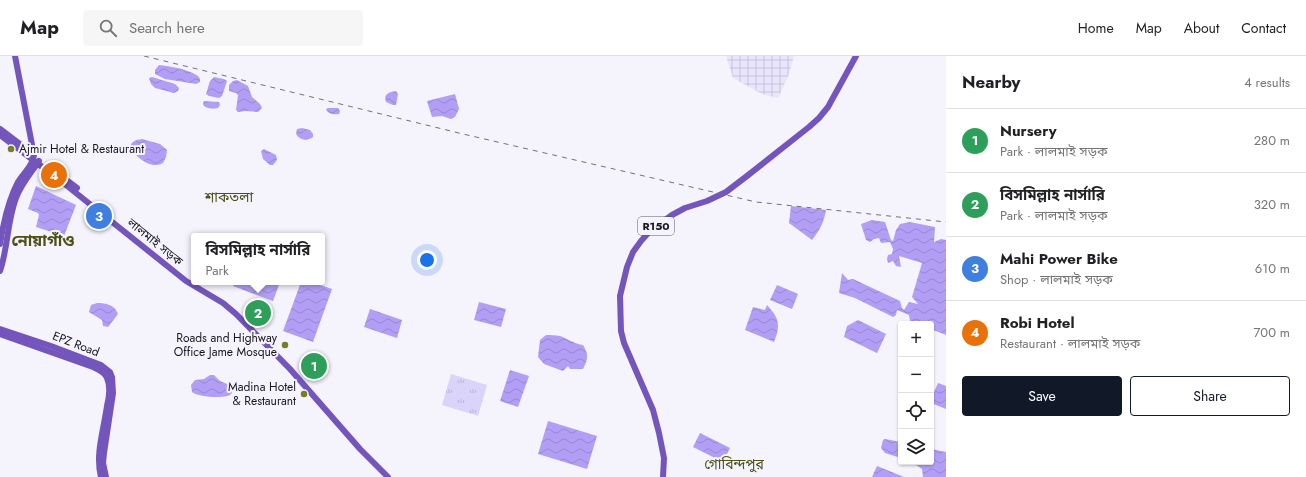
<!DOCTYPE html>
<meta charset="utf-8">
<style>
:root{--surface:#fff;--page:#f6f6f6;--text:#202124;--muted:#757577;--line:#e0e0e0;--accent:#111827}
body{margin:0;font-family:Jost,"Noto Sans Bengali",sans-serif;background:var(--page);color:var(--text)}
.controls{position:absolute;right:12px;bottom:12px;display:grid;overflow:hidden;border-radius:4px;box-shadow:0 1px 3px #0004}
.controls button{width:36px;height:36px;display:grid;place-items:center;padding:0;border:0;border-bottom:1px solid var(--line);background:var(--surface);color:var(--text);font:20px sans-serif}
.you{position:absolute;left:427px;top:204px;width:14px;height:14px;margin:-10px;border:3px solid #fff;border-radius:50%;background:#1a73e8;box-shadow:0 0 0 6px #1a73e833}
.badge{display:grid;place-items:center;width:26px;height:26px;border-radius:50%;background:var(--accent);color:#fff;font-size:13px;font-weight:700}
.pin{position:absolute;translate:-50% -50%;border:2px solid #fff;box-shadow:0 1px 4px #0006}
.popup{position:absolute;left:191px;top:177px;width:134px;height:52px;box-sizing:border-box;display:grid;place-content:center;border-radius:4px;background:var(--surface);filter:drop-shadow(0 1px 3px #0005);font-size:13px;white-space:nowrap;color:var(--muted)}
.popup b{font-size:15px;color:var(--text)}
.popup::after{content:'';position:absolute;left:50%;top:100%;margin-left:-8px;border:8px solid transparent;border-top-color:var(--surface)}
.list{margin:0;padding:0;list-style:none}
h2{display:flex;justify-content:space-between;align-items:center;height:52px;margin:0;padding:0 16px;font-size:17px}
h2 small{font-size:13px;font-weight:400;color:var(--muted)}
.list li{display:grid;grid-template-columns:26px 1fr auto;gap:12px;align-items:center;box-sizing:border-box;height:64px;padding:0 16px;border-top:1px solid var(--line)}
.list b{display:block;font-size:15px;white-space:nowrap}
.list p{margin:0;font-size:13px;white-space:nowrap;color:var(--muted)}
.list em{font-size:13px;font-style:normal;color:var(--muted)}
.actions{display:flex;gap:8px;padding:12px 16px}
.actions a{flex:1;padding:9px 0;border:1px solid var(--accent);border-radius:4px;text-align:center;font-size:14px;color:var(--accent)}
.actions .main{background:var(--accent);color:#fff}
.icon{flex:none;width:22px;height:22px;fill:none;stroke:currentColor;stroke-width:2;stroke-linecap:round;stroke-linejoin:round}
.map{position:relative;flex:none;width:946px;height:421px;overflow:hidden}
header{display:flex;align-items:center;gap:24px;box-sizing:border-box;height:56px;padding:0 20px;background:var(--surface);border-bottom:1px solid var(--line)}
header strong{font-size:19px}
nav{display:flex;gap:22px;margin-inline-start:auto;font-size:14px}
.search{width:280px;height:36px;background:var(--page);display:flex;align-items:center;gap:10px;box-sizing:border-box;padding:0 14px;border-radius:4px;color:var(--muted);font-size:15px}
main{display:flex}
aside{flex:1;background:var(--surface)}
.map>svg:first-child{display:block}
</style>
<header>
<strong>Map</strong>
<div class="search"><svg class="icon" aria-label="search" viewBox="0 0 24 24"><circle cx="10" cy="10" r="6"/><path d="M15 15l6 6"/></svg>Search here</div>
<nav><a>Home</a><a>Map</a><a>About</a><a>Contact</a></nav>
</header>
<main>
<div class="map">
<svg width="946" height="421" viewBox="0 0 946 421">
<defs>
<pattern id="industrial-grid" width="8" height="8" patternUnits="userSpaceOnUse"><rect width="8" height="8" fill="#e9e5fd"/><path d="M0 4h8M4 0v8" fill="none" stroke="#c7c4d8"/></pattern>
<pattern id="park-tufts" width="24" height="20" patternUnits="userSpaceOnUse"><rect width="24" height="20" fill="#dbd4fa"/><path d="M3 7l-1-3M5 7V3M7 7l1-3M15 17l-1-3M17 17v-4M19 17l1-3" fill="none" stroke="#bbb5d6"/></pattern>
<pattern id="water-waves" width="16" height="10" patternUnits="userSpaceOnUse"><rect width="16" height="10" fill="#b29ef4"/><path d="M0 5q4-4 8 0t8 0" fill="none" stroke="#9887d1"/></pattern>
</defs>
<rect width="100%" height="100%" fill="#f5f3fc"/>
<path fill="url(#industrial-grid)" d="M726 0H794L789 18 778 42 762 38 733 22Z"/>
<path fill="url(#park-tufts)" d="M451 318 487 329 478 360 442 349Z"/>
<g fill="url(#water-waves)">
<path d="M159 9C168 10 196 14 200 23V26L196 28 165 23 155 18V14Z"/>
<path d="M152 21 175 28 179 32 178 35 174 37 155 32 151 28 149 22Z"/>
<path d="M214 21 224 23 227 25 222 40 219 42 209 40 206 38 210 25Z"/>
<path d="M237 24 248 30 252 41 260 48 262 52 258 56 246 55 238 56 236 54 238 39 236 37 229 35V29L233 25Z"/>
<path d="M396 35 398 38 396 49H393L386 46C383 38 389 36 396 35Z"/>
<path d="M455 38 459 53 455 61 451 63 442 60 432 61 427 45Z"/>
<path d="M204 45 219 46 220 49 218 52C213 53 205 53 203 48Z"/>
<path d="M328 52H338L340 55 339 58C334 59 328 58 326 53Z"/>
<path d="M302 72 310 74 313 78V81C307 85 300 85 296 78L297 73Z"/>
<path d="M142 83 160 88 167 94 166 101 163 107C161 108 159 109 156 109 147 110 134 99 130 91 132 85 135 84 142 83Z"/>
<path d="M264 93 276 99 277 104 273 109H270L263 103 261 95Z"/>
<path d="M36 130 76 149 64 180 36 171 39 159 38 157 28 153Z"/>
<path d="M791 150 826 154C824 166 820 174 812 184L789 167Z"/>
<path d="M872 164 885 166 891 184 893 185 896 174 900 168 910 166 935 171 934 186 941 183 946 184V279L931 273V268H917L910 265 909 259 897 254 896 259 893 261 855 242 839 237 842 217 848 224 853 223 900 245 902 252 904 254 909 246 918 248 912 241 922 207 899 200 901 211 896 210 893 205 888 207 887 203 888 199 892 198 893 193 890 186 881 187 879 182 874 183 870 186 866 184 861 168Z"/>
<path d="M234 226H280L273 245 233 230Z"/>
<path d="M301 226H312L332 233 313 286 283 275Z"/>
<path d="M777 229 798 238 792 253 770 244Z"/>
<path d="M479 246 506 253 501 271 474 264Z"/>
<path d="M97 247C106 247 115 249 118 258L108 271 103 270 102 264 89 256 91 249Z"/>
<path d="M767 249C779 262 781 269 774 286L745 274 753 251 765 254Z"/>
<path d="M370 253 402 264 397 282 364 271Z"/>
<path d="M858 264 886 278 877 297 844 281 847 270Z"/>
<path d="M546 279C551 279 556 279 560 280 569 283 572 287 583 289 589 299 588 303 583 313H570L568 310 563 315 544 308 538 301 540 284Z"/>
<path d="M510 314 529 320 518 351 500 345Z"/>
<path d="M210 319H214L220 325 232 330 233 334C232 337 230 340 227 340 219 342 198 341 192 336L191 329 195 324 204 323Z"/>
<path d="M938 327 946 330V353L931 347V343Z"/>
<path d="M548 365 597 380 587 413 538 398Z"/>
<path d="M700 377 730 392 723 406 693 391Z"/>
<path d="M885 383 901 386V402L885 397 881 392 883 384Z"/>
<path d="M931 393 946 396V421H923L922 413 916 409 910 406H931Z"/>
<path d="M877 410 904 421H872Z"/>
</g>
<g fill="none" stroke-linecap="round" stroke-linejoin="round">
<g stroke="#7355bc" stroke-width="6">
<path d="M0 73 29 95"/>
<path d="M0 79 66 129 186 225 223 247 236 258 290 313 360 393 388 421"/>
<path d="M49 111 77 132"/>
<path d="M0 188C3 169 9 143 18 126 24 116 33 110 34 99L15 0"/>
<path d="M0 215C8 192 7 166 16 142 21 128 31 117 39 105"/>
<path d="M0 273 51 290 101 309 110 316 112 321 113 337 104 397 103 407 106 421"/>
<path d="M0 278 93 311C99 314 105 316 107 322 111 331 109 342 107 350 104 373 95 398 101 421"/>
<path d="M663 421 664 402 659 377 653 354 624 287 621 275 620 240 627 211 633 196 641 185 650 175 672 159 685 152 707 145 726 136 747 120 809 71 819 62 828 51 856 0"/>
</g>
<path stroke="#727078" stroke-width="1" stroke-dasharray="5 5" stroke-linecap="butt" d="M144 0 463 78 756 146 946 166"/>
</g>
<g fill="#767d27" stroke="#f5f3fc" stroke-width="1.5">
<circle cx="11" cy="93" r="4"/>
<circle cx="285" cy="289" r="4"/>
<circle cx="304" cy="338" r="4"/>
</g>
<g text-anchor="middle" stroke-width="4" stroke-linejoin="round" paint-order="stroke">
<rect fill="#f5f3fc" stroke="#5a5860" stroke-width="1" x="638" y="161" width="36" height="18" rx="3"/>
<g font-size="11" font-weight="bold" fill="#17151d">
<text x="656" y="174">R150</text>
</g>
<g font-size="12" fill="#17151d" stroke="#f5f3fc" text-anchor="end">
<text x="19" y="97" text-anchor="start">Ajmir Hotel &amp; Restaurant</text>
<text x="277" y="286">Roads and Highway<tspan x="277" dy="14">Office Jame Mosque</tspan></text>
<text x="296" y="335">Madina Hotel<tspan x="296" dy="14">&amp; Restaurant</tspan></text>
</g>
<g font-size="12" fill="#17151d" stroke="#f5f3fc">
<text transform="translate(155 186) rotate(39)" y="4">লালমাই সড়ক</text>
<text transform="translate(76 288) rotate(21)" y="4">EPZ Road</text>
</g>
<g font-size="14" fill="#4c5015" stroke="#f5f3fc">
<text x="229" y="146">শাকতলা</text>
<text x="734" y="413">গোবিন্দপুর</text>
</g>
<g font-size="16" font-weight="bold" fill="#4c5015" stroke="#f5f3fc">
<text x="43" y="190">নোয়াগাঁও</text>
</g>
</g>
</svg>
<div class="controls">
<button>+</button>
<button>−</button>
<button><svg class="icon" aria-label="locate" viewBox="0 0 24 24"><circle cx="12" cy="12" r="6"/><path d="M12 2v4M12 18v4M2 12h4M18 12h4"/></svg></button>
<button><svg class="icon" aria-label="layers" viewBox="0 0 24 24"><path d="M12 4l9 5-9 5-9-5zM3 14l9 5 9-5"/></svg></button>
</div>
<div class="you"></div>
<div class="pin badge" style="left:314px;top:310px;background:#2e9e5b">1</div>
<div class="pin badge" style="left:258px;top:257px;background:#2e9e5b">2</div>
<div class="popup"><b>বিসমিল্লাহ নার্সারি</b>Park</div>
<div class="pin badge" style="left:99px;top:160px;background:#3f7fe0">3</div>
<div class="pin badge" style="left:54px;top:119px;background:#e8710a">4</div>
</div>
<aside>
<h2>Nearby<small>4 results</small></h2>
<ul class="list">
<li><span class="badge" style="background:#2e9e5b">1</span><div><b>Nursery</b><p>Park · লালমাই সড়ক</p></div><em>280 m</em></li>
<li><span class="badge" style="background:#2e9e5b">2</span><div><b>বিসমিল্লাহ নার্সারি</b><p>Park · লালমাই সড়ক</p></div><em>320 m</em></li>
<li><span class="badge" style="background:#3f7fe0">3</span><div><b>Mahi Power Bike</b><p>Shop · লালমাই সড়ক</p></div><em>610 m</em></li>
<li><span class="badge" style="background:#e8710a">4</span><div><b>Robi Hotel</b><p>Restaurant · লালমাই সড়ক</p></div><em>700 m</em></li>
</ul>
<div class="actions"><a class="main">Save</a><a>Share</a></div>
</aside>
</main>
